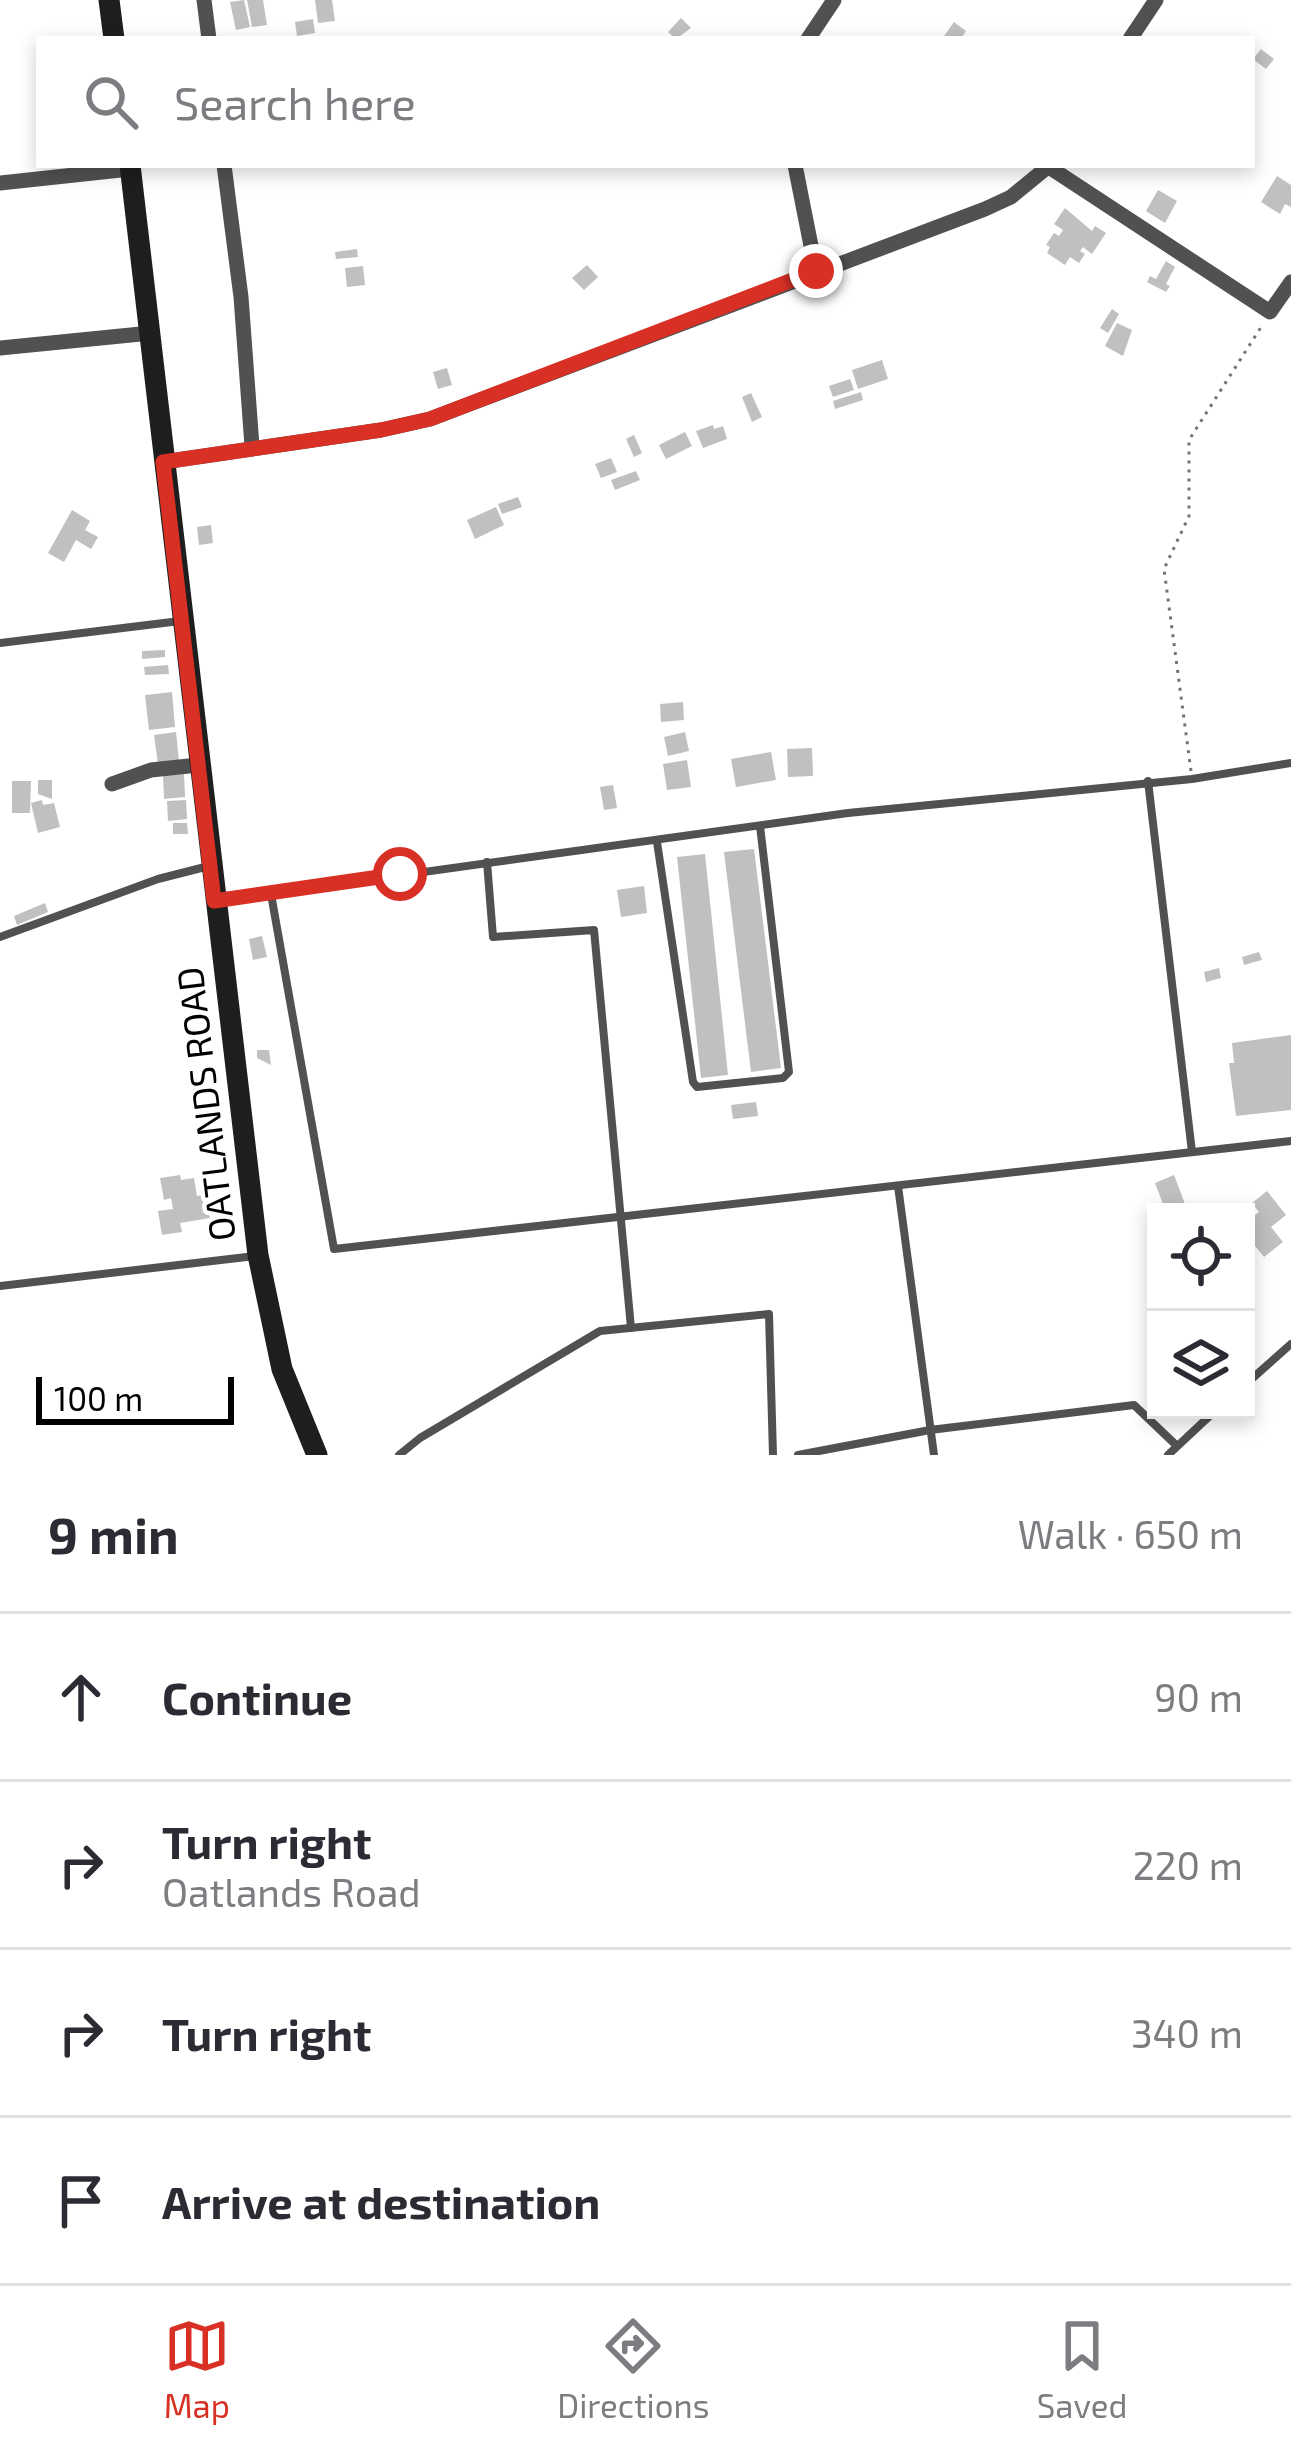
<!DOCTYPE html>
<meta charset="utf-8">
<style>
:root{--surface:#fff;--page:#f2f2f3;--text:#2b2b33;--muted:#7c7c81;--line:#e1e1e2;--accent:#d93025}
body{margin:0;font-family:"Exo 2",sans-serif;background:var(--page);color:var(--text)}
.controls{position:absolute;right:36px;bottom:36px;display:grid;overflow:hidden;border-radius:0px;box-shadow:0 6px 18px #0003}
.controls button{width:108px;height:108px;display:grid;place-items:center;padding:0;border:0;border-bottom:3px solid var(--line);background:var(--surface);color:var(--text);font:60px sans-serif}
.scale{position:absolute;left:36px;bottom:30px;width:198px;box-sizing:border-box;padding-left:12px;border:6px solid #000;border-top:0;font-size:33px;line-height:42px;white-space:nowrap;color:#000;-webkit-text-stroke:9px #fff;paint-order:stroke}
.stop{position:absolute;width:36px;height:36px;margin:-27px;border:9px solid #d93025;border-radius:50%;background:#fff}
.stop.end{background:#d93025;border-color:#fff;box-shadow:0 3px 12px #0008}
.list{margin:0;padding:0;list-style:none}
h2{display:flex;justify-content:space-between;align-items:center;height:156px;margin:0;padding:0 48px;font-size:51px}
h2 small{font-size:39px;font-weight:400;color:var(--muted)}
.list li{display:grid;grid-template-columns:78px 1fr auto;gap:36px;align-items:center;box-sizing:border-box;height:168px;padding:0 48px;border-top:3px solid var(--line)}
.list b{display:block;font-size:45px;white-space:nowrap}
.list p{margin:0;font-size:39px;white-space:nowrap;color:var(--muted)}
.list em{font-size:39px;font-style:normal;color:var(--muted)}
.icon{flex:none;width:66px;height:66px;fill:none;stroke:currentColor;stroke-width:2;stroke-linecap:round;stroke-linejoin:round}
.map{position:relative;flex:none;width:1291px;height:1455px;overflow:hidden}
.search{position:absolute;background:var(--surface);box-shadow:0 6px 18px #0003;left:36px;right:36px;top:36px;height:132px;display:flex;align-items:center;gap:30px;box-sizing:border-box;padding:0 42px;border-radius:0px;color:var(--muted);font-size:45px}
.sheet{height:828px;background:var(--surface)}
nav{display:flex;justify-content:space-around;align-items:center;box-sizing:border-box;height:168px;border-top:3px solid var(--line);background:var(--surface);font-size:33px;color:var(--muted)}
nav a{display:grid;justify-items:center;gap:6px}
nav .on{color:var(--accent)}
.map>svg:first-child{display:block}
</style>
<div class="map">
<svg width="1291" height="1455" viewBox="0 0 1291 1455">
<rect width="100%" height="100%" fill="#fff"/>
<g fill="#c0c0c0">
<path d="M244 0 250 27 236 30 230 2Z"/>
<path d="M247 0H263L267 25 252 27Z"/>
<path d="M315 0H332L335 21 318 23Z"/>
<path d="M681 18 691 28 676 39 668 32Z"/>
<path d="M313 19 315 33 297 36 295 22Z"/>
<path d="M954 22 966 31 961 39H942Z"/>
<path d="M1261 49 1274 59 1266 69 1253 59Z"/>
<path d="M1277 176 1291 185V207L1285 204 1280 214 1261 202Z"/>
<path d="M1158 190 1177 201 1165 223 1146 211Z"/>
<path d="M1065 208 1092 231 1095 226 1106 233 1092 254 1083 247 1080 251 1085 254 1079 263 1070 257 1065 265 1047 253 1050 247 1046 245 1054 233 1059 236 1063 230 1054 224Z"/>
<path d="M357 249 358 257 336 259 335 252Z"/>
<path d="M1166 261 1175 267 1166 284 1170 286 1166 292 1147 282 1150 276 1156 279Z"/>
<path d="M587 265 598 277 584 290 572 278Z"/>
<path d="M363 266 365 285 347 287 345 268Z"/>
<path d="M1112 309 1119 314 1108 333 1100 328Z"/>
<path d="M1117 323 1132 330 1123 356 1105 346Z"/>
<path d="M882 360 888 379 858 389 852 370Z"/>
<path d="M447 368 452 385 438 389 433 372Z"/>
<path d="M850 379 854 390 833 397 829 386Z"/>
<path d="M861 392 863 400 835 409 833 401Z"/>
<path d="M751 393 762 417 752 422 742 397Z"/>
<path d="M713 425 714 429 723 426 727 439 703 448 696 431Z"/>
<path d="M685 432 692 446 666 459 659 445Z"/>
<path d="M634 435 642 453 634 457 626 439Z"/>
<path d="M611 458 617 472 601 478 595 464Z"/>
<path d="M636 471 640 480 615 490 611 480Z"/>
<path d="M518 497 522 507 502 514 498 504Z"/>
<path d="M496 507 504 525 475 539 467 520Z"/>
<path d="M72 510 90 521 85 530 98 537 91 549 76 540 64 562 48 553Z"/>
<path d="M211 525 213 543 199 545 197 527Z"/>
<path d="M165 650V657L142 659V651Z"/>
<path d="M168 665 169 674 145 675 144 667Z"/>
<path d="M172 692 175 727 149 730 145 695Z"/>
<path d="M683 702 684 720 661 722 660 704Z"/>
<path d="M176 732 179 761 158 764 154 735Z"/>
<path d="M685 732 689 751 668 756 664 737Z"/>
<path d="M812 748 813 776 788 777 787 749Z"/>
<path d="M771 752 776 780 736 787 731 759Z"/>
<path d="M687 760 691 787 667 790 663 764Z"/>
<path d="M184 774 185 797 164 799 163 775Z"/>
<path d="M38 780H52V799L38 794Z"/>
<path d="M12 781H31L30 813H12Z"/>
<path d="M613 785 617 808 604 810 600 787Z"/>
<path d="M42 800 43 805 54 803 60 827 38 833 31 803Z"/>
<path d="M186 800 187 819 168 821 167 801Z"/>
<path d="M173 823H187L188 834H173Z"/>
<path d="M754 849 781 1068 751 1072 724 852Z"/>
<path d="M705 854 728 1075 701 1078 677 857Z"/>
<path d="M644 886 647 913 621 917 617 890Z"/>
<path d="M45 903 48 912 17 925 14 916Z"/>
<path d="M262 936 267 957 253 960 249 939Z"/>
<path d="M1259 952 1262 960 1244 965 1242 957Z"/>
<path d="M1219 968 1221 978 1206 982 1204 972Z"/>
<path d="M1291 1035V1110L1236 1116 1229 1063H1234L1232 1043Z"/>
<path d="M257 1050H269L271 1065 257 1058Z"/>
<path d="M756 1102 758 1116 733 1119 731 1105Z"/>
<path d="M180 1175 181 1180 194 1178 197 1196 206 1194 210 1218 180 1223 182 1232 162 1235 158 1211 173 1209 171 1198 164 1200 160 1178Z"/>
<path d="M1174 1175 1188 1212H1166L1155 1183Z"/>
<path d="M1267 1191 1286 1215 1271 1227 1283 1242 1264 1257 1246 1235V1222L1259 1212 1252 1203Z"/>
</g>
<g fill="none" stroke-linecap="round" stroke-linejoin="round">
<path stroke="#737373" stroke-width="3" stroke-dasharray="3 6" stroke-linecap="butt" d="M1191 771 1164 569 1189 516V440L1263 324"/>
<g stroke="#515151" stroke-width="8">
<path d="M0 643 180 621"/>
<path d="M1148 781 1192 1152"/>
<path d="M657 842 693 1082 697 1087 783 1078 789 1072 760 826"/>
<path d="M487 862 493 937 594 930 631 1328"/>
<path d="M271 894 334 1249 1291 1141"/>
<path d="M222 900 848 813 1192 779 1291 763"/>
<path d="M0 937 158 879 209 866"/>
<path d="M898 1186 934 1455"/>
<path d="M0 1286 255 1256"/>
<path d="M1246 1384 1291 1344"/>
<path d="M399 1455 420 1438 600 1331 769 1314 773 1455"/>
<path d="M798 1455 930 1430 1134 1405 1176 1445"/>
<path d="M1168 1455 1216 1410"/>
</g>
<g stroke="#515151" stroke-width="15">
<path d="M204 0 209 39"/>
<path d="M808 39 834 0"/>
<path d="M1130 39 1156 0"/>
<path d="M224 165 241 297 252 446"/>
<path d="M795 165 816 271"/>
<path d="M1049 167 1270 312 1291 282"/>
<path d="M0 183 130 169"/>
<path d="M0 348 151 333"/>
<path d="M163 462 381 430 430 419 985 209 1011 197 1050 165"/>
<path d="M112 784 151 770 198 765"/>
</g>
<g stroke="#1e1e1e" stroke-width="21">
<path d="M109 0 114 39"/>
<path d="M130 165 258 1255 282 1369 317 1455"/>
</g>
</g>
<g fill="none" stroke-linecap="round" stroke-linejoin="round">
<path stroke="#d93025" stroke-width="15" d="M400 874 214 901 163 462 381 430 430 419 816 271"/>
</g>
<g text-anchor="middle" stroke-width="9" stroke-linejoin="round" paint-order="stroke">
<g font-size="36" fill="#000" stroke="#fff">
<text transform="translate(206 1104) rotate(-97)" y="13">OATLANDS ROAD</text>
</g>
</g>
</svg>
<div class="controls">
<button><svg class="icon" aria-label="locate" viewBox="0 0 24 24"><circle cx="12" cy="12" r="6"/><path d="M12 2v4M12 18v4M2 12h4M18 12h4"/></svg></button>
<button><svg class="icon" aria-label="layers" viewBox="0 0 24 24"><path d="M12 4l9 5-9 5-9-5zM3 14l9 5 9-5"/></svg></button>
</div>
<div class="scale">100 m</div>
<div class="stop" style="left:400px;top:874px"></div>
<div class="stop end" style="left:816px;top:271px"></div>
<div class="search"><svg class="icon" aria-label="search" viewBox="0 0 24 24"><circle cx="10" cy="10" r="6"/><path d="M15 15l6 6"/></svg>Search here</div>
</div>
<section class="sheet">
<h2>9 min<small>Walk · 650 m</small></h2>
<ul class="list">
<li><svg class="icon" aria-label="ahead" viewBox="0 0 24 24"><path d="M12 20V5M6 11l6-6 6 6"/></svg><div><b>Continue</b></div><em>90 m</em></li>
<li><svg class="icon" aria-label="right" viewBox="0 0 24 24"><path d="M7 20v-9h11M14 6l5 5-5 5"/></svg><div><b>Turn right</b><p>Oatlands Road</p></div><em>220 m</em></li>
<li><svg class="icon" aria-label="right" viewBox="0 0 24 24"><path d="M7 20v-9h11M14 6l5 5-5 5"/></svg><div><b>Turn right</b></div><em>340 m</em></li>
<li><svg class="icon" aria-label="arrive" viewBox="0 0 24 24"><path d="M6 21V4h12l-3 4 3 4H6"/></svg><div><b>Arrive at destination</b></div></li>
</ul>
</section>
<nav>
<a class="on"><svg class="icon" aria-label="map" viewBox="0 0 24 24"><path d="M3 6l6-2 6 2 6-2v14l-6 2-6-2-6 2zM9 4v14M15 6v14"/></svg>Map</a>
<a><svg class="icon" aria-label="directions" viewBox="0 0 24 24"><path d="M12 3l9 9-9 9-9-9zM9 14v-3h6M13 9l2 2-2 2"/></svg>Directions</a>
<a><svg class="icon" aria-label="saved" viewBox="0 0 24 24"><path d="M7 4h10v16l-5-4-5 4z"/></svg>Saved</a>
</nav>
